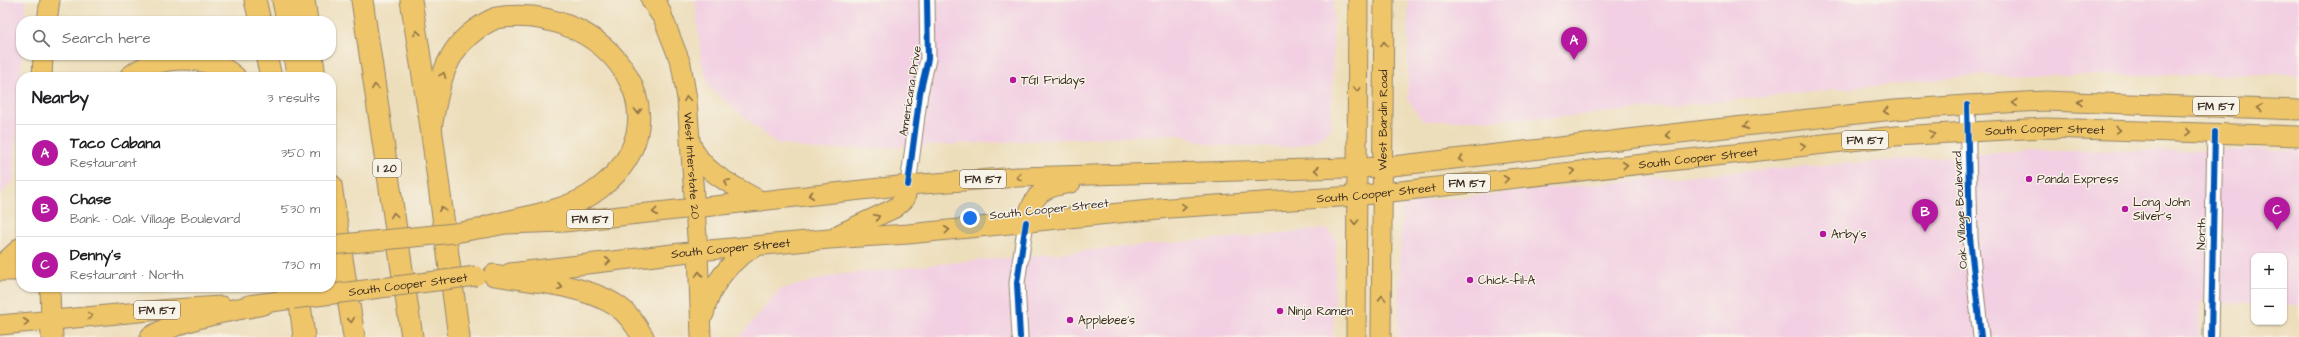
<!DOCTYPE html>
<meta charset="utf-8">
<style>
:root{--surface:#fff;--page:#f2f2f2;--text:#202124;--muted:#757577;--line:#e0e0e0;--accent:#b5179e}
body{margin:0;font-family:"Architects Daughter",sans-serif;background:var(--page);color:var(--text)}
.controls{position:absolute;right:12px;bottom:12px;display:grid;overflow:hidden;border-radius:8px;box-shadow:0 1px 3px #0004}
.controls button{width:36px;height:36px;display:grid;place-items:center;padding:0;border:0;border-bottom:1px solid var(--line);background:var(--surface);color:var(--text);font:20px sans-serif}
.you{position:absolute;left:970px;top:218px;width:14px;height:14px;margin:-10px;border:3px solid #fff;border-radius:50%;background:#1a73e8;box-shadow:0 0 0 6px #1a73e833}
.badge{display:grid;place-items:center;width:26px;height:26px;border-radius:50%;background:var(--accent);color:#fff;font-size:13px;font-weight:700}
.pin{position:absolute;translate:-50% -33px;filter:drop-shadow(0 1px 2px #0008)}
.pin::after{content:'';position:absolute;top:21px;width:14px;height:12px;background:inherit;clip-path:polygon(0 0,100% 0,50% 100%)}
.list{margin:0;padding:0;list-style:none}
h2{display:flex;justify-content:space-between;align-items:center;height:52px;margin:0;padding:0 16px;font-size:17px}
h2 small{font-size:13px;font-weight:400;color:var(--muted)}
.list li{display:grid;grid-template-columns:26px 1fr auto;gap:12px;align-items:center;box-sizing:border-box;height:56px;padding:0 16px;border-top:1px solid var(--line)}
.list b{display:block;font-size:15px;white-space:nowrap}
.list p{margin:0;font-size:13px;white-space:nowrap;color:var(--muted)}
.list em{font-size:13px;font-style:normal;color:var(--muted)}
.icon{flex:none;width:22px;height:22px;fill:none;stroke:currentColor;stroke-width:2;stroke-linecap:round;stroke-linejoin:round}
.map{position:relative;flex:none;width:2299px;height:337px;overflow:hidden}
.search{position:absolute;background:var(--surface);box-shadow:0 1px 3px #0004;left:16px;top:16px;width:320px;height:44px;display:flex;align-items:center;gap:10px;box-sizing:border-box;padding:0 14px;border-radius:16px;color:var(--muted);font-size:15px}
.panel{position:absolute;background:var(--surface);box-shadow:0 1px 3px #0004;left:16px;top:72px;width:320px;height:220px;border-radius:16px}
.map>svg:first-child{display:block}
</style>
<div class="map">
<svg width="2299" height="337" viewBox="0 0 2299 337">
<rect width="100%" height="100%" fill="#f7f3e8"/>
<filter id="ink" filterUnits="userSpaceOnUse"><feTurbulence type="fractalNoise" baseFrequency=".025" numOctaves="2"/><feDisplacementMap in="SourceGraphic" scale="8" xChannelSelector="R" yChannelSelector="G"/><feConvolveMatrix kernelMatrix="1 2 1 2 8 2 1 2 1" color-interpolation-filters="sRGB"/></filter>
<filter id="wash" filterUnits="userSpaceOnUse"><feTurbulence type="fractalNoise" baseFrequency=".012" numOctaves="4" result="noise"/><feDisplacementMap in="SourceGraphic" scale="16" xChannelSelector="R" yChannelSelector="G"/><feGaussianBlur stdDeviation="0.9" result="paint"/><feColorMatrix in="noise" values="0 0 0 0 0 0 0 0 0 0 0 0 0 0 0 0 0 1.4 0 .05"/><feComposite in="paint" operator="in"/></filter>
<g filter="url(#wash)">
<rect width="100%" height="100%" fill="#eddebb"/>
<g fill="#f2cfe2">
<path d="M0 0H26L25 21H21L22 55 14 179 0 196Z"/>
<path d="M695 0H1334L1331 130 1314 141 1291 147 1212 145 1179 134 819 150 775 143 709 87 701 60Z"/>
<path d="M1408 0H2299V75H1984L1552 118 1423 121 1408 99Z"/>
<path d="M2299 150V305H2284V256H2254V304L2200 302 2199 337H1398L1401 207 1418 201 1725 172 2029 151Z"/>
<path d="M1327 229 1336 238 1333 337H740L779 290 836 275 970 261Z"/>
</g>
</g>
<g filter="url(#ink)">
<g fill="none" stroke-linecap="round" stroke-linejoin="round">
<g stroke="#94846c" stroke-width="17">
<g id="minor">
<path d="M1967 105 1970 238 1981 337"/>
<path d="M908 185 920 93 928 59 927 0"/>
<path d="M1020 337 1017 283 1026 222"/>
<path d="M2211 337 2215 132"/>
</g>
</g>
<g stroke="#94846c" stroke-width="21">
<g id="major">
<path id="s1" d="M656 0 681 64 687 99 698 251 701 337"/>
<path d="M47 21 50 0"/>
<path d="M42 77 43 55"/>
<path d="M691 144C703 174 735 186 761 201"/>
<path d="M1026 222C1033 194 1042 187 1071 183"/>
<path d="M455 233 506 224 564 222 908 185 1018 177 1384 167 1706 130 1894 110 1967 105 2045 101 2299 110"/>
<path d="M839 234 895 208 905 199 908 185"/>
<path d="M0 266 21 247"/>
<path d="M0 271H21"/>
<path id="s2" d="M510 273 698 251 829 239 908 234 1170 208 1355 196 1896 136 2045 128 2299 136"/>
<path d="M50 287 51 320"/>
<path d="M249 305 293 299"/>
<path d="M704 314C711 284 730 260 757 246"/>
<path d="M0 325 171 309 222 306"/>
<path d="M1356 337 1358 0"/>
<path id="s3" d="M1381 337 1384 0"/>
</g>
</g>
<g stroke="#94846c" stroke-width="23">
<g id="highway">
<path d="M255 0 260 21"/>
<path d="M283 0 287 21"/>
<path d="M304 0 307 21"/>
<path d="M362 0 412 337"/>
<path d="M411 0 431 127 459 337"/>
<path d="M652 0 661 14"/>
<path d="M266 55 271 77"/>
<path d="M294 55 296 68 306 77"/>
<path d="M312 55 315 77"/>
<path d="M130 77C158 53 208 53 235 77"/>
<path d="M431 127C436 103 439 78 451 57 460 40 478 26 496 18 608 0 698 124 590 195 563 212 518 218 486 227"/>
<path d="M331 185 354 337"/>
<path d="M494 275C531 281 586 285 617 306 629 314 636 326 643 337"/>
<path d="M298 287 304 337"/>
<path d="M51 320 52 337"/>
<path d="M151 337C185 317 225 312 263 304"/>
</g>
</g>
<use href="#minor" stroke="#fff" stroke-width="15"/>
<use href="#major" stroke="#eec569" stroke-width="19"/>
<use href="#highway" stroke="#eec569" stroke-width="21"/>
<g stroke="#94846c" stroke-width="21" stroke-linecap="butt">
<g id="major-bridge">
<path d="M331 245 455 233"/>
<path id="s4" d="M293 299 476 276"/>
</g>
</g>
<use href="#major-bridge" stroke="#eec569" stroke-width="19"/>
<g stroke="#f7f3e8" stroke-width="8">
<g id="cycleway">
<path d="M1967 105 1970 238 1981 337"/>
<path d="M908 185 920 93 928 59 927 0"/>
<path d="M1020 337 1017 283 1026 222"/>
<path d="M2211 337 2215 132"/>
</g>
</g>
<use href="#cycleway" stroke="#0057b8" stroke-width="6"/>
</g>
<defs><path id="oneway-chevron" d="M-2-3.5L2.5 0L-2 3.5" fill="none" stroke-width="1.6" stroke-linecap="round" stroke-linejoin="round"/></defs>
<g stroke="#8c7040">
<use href="#oneway-chevron" transform="translate(417 33) rotate(-99)"/>
<use href="#oneway-chevron" transform="translate(1384 44) rotate(-90)"/>
<use href="#oneway-chevron" transform="translate(443 75) rotate(-69)"/>
<use href="#oneway-chevron" transform="translate(375 87) rotate(-98)"/>
<use href="#oneway-chevron" transform="translate(1357 89) rotate(91)"/>
<use href="#oneway-chevron" transform="translate(687 99) rotate(-97)"/>
<use href="#oneway-chevron" transform="translate(2080 102) rotate(-178)"/>
<use href="#oneway-chevron" transform="translate(2015 103) rotate(177)"/>
<use href="#oneway-chevron" transform="translate(2260 108) rotate(-177)"/>
<use href="#oneway-chevron" transform="translate(638 111) rotate(90)"/>
<use href="#oneway-chevron" transform="translate(1886 111) rotate(174)"/>
<use href="#oneway-chevron" transform="translate(1746 126) rotate(174)"/>
<use href="#oneway-chevron" transform="translate(2118 130) rotate(2)"/>
<use href="#oneway-chevron" transform="translate(2188 132) rotate(1)"/>
<use href="#oneway-chevron" transform="translate(1932 134) rotate(-4)"/>
<use href="#oneway-chevron" transform="translate(1668 135) rotate(173)"/>
<use href="#oneway-chevron" transform="translate(1803 146) rotate(-6)"/>
<use href="#oneway-chevron" transform="translate(1461 159) rotate(174)"/>
<use href="#oneway-chevron" transform="translate(1625 165) rotate(-6)"/>
<use href="#oneway-chevron" transform="translate(1317 170) rotate(179)"/>
<use href="#oneway-chevron" transform="translate(1572 171) rotate(-7)"/>
<use href="#oneway-chevron" transform="translate(1019 177) rotate(177)"/>
<use href="#oneway-chevron" transform="translate(1506 179) rotate(-7)"/>
<use href="#oneway-chevron" transform="translate(727 182) rotate(-150)"/>
<use href="#oneway-chevron" transform="translate(811 195) rotate(174)"/>
<use href="#oneway-chevron" transform="translate(1184 207) rotate(-4)"/>
<use href="#oneway-chevron" transform="translate(442 209) rotate(-97)"/>
<use href="#oneway-chevron" transform="translate(655 212) rotate(174)"/>
<use href="#oneway-chevron" transform="translate(394 215) rotate(-98)"/>
<use href="#oneway-chevron" transform="translate(877 217) rotate(-25)"/>
<use href="#oneway-chevron" transform="translate(1355 222) rotate(90)"/>
<use href="#oneway-chevron" transform="translate(947 230) rotate(-6)"/>
<use href="#oneway-chevron" transform="translate(608 261) rotate(-6)"/>
<use href="#oneway-chevron" transform="translate(699 274) rotate(-92)"/>
<use href="#oneway-chevron" transform="translate(560 287) rotate(13)"/>
<use href="#oneway-chevron" transform="translate(1382 298) rotate(-89)"/>
<use href="#oneway-chevron" transform="translate(90 316) rotate(-5)"/>
<use href="#oneway-chevron" transform="translate(351 320) rotate(82)"/>
<use href="#oneway-chevron" transform="translate(26 322) rotate(-6)"/>
</g>
</g>
<g fill="#b5179e" stroke="#f7f3e8" stroke-width="1.5">
<circle cx="1013" cy="80" r="4"/>
<circle cx="2029" cy="179" r="4"/>
<circle cx="2125" cy="209" r="4"/>
<circle cx="1823" cy="234" r="4"/>
<circle cx="1470" cy="280" r="4"/>
<circle cx="1280" cy="311" r="4"/>
<circle cx="1070" cy="320" r="4"/>
</g>
<g text-anchor="middle" stroke-width="3" stroke-linejoin="round" paint-order="stroke">
<g fill="#f7f3e8" stroke="#73665b" stroke-width="1">
<rect x="2193" y="97" width="46" height="18" rx="3"/>
<rect x="1842" y="131" width="46" height="18" rx="3"/>
<rect x="373" y="159" width="28" height="18" rx="3"/>
<rect x="960" y="170" width="46" height="18" rx="3"/>
<rect x="1444" y="174" width="46" height="18" rx="3"/>
<rect x="567" y="210" width="46" height="18" rx="3"/>
<rect x="134" y="301" width="46" height="18" rx="3"/>
</g>
<g font-size="11" font-weight="bold" fill="#3b2a1e">
<text x="2216" y="110">FM 157</text>
<text x="1865" y="144">FM 157</text>
<text x="387" y="172">I 20</text>
<text x="983" y="183">FM 157</text>
<text x="1467" y="187">FM 157</text>
<text x="590" y="223">FM 157</text>
<text x="157" y="314">FM 157</text>
</g>
<g font-size="12" fill="#3b2a1e" stroke="#f7f3e8" text-anchor="start">
<text x="1021" y="84">TGI Fridays</text>
<text x="2037" y="183">Panda Express</text>
<text x="2133" y="206">Long John<tspan x="2133" dy="14">Silver's</tspan></text>
<text x="1831" y="238">Arby's</text>
<text x="1478" y="284">Chick-fil-A</text>
<text x="1288" y="315">Ninja Ramen</text>
<text x="1078" y="324">Applebee's</text>
</g>
<g font-size="12" fill="#3b2a1e" stroke="#f7f3e8">
<text transform="translate(910 91) rotate(-81)" y="4">Americana Drive</text>
<text dy="4" stroke="none"><textPath href="#s3" startOffset="217">West Bardin Road</textPath></text>
<text dy="4" stroke="none"><textPath href="#s2" startOffset="1542">South Cooper Street</textPath></text>
<text dy="4" stroke="none"><textPath href="#s2" startOffset="1194">South Cooper Street</textPath></text>
<text dy="4" stroke="none"><textPath href="#s1" startOffset="171">West Interstate 20</textPath></text>
<text dy="4" stroke="none"><textPath href="#s2" startOffset="870">South Cooper Street</textPath></text>
<text transform="translate(1049 209) rotate(-6)" y="4">South Cooper Street</text>
<text transform="translate(1960 210) rotate(-93)" y="4">Oak Village Boulevard</text>
<text transform="translate(2201 234) rotate(-89)" y="4">North</text>
<text dy="4" stroke="none"><textPath href="#s2" startOffset="222">South Cooper Street</textPath></text>
<text dy="4" stroke="none"><textPath href="#s4" startOffset="116">South Cooper Street</textPath></text>
</g>
</g>
</svg>
<div class="controls">
<button>+</button>
<button>−</button>
</div>
<div class="you"></div>
<div class="pin badge" style="left:1574px;top:60px">A</div>
<div class="pin badge" style="left:1925px;top:232px">B</div>
<div class="pin badge" style="left:2277px;top:230px">C</div>
<div class="search"><svg class="icon" aria-label="search" viewBox="0 0 24 24"><circle cx="10" cy="10" r="6"/><path d="M15 15l6 6"/></svg>Search here</div>
<section class="panel">
<h2>Nearby<small>3 results</small></h2>
<ul class="list">
<li><span class="badge">A</span><div><b>Taco Cabana</b><p>Restaurant</p></div><em>350 m</em></li>
<li><span class="badge">B</span><div><b>Chase</b><p>Bank · Oak Village Boulevard</p></div><em>530 m</em></li>
<li><span class="badge">C</span><div><b>Denny's</b><p>Restaurant · North</p></div><em>730 m</em></li>
</ul>
</section>
</div>
